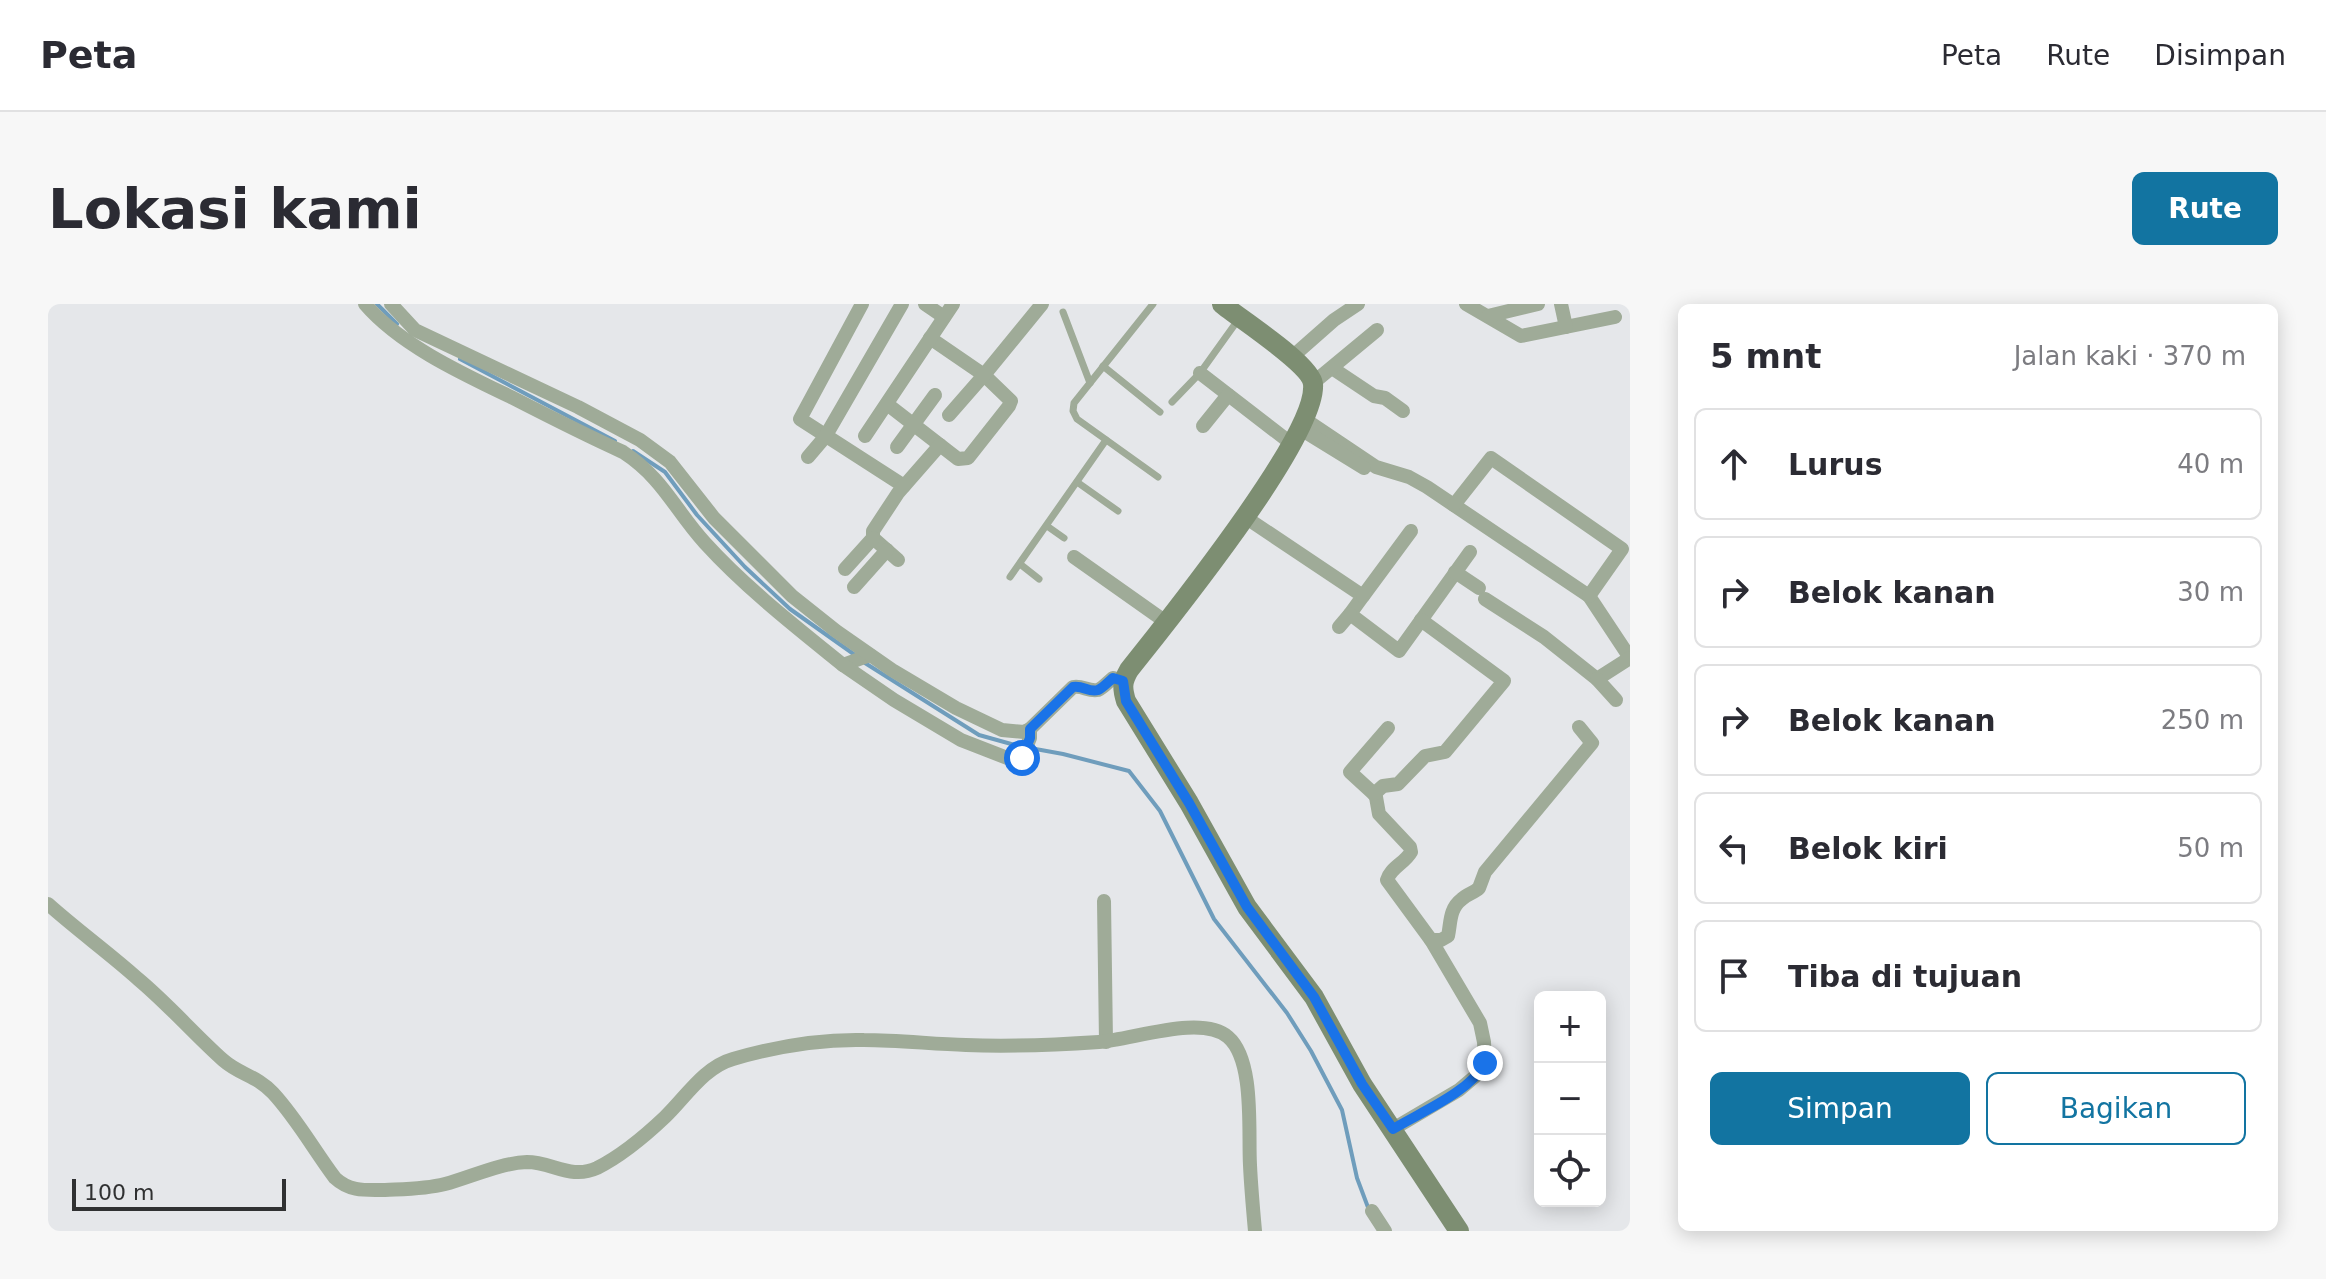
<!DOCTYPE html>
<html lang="id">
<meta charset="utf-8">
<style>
:root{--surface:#fff;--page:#f7f7f7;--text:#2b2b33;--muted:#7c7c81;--line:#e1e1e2;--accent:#1274a1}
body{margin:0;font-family:"DejaVu Sans",sans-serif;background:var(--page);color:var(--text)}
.controls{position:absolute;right:24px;bottom:24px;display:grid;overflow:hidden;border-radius:12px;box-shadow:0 4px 20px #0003}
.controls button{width:72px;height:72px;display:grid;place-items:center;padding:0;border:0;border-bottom:2px solid var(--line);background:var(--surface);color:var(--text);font:40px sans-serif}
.scale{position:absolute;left:24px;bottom:20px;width:214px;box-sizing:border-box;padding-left:8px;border:4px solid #303132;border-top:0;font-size:22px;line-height:28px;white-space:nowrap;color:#303132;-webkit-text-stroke:6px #e5e7ea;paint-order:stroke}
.stop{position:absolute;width:24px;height:24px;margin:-18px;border:6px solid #1a73e8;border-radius:50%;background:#fff}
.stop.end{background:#1a73e8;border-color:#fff;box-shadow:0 2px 8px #0008}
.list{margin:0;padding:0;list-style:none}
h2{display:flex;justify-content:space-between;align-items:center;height:104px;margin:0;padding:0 32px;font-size:34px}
h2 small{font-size:26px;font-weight:400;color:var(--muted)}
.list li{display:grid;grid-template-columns:52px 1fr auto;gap:24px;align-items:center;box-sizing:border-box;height:112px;margin:0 16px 16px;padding:0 16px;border:2px solid var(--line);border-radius:12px}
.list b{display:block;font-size:30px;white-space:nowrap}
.list em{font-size:26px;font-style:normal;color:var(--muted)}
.actions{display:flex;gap:16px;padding:24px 32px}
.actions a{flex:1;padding:18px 0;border:2px solid var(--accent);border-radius:12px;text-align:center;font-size:28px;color:var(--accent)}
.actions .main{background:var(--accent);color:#fff}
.icon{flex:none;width:44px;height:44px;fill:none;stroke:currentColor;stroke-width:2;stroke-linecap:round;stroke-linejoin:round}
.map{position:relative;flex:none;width:1582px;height:927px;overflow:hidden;border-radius:12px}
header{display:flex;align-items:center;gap:48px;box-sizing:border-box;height:112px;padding:0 40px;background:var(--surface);border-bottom:2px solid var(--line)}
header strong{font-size:38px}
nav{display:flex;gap:44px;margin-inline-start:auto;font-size:28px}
.intro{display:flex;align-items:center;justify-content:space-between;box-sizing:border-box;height:192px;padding:0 48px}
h1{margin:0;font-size:56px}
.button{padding:20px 36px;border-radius:12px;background:var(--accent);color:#fff;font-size:28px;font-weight:700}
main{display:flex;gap:48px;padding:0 48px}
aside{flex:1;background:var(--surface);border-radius:12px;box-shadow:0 4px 20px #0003}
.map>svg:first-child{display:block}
</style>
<header>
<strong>Peta</strong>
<nav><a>Peta</a><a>Rute</a><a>Disimpan</a></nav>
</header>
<div class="intro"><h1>Lokasi kami</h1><a class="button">Rute</a></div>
<main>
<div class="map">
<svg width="1582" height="927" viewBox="0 0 1582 927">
<rect width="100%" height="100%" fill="#e5e7ea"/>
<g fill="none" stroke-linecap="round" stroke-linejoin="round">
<g stroke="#6f9dbc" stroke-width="4">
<path d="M329 0 349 20"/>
<path d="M412 55 567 137"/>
<path d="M585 147 617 168 649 211 697 263 742 305 807 351"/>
<path d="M817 359 931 431 974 443"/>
<path d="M982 444 1015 450 1081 467 1112 507 1166 615 1239 709 1263 747 1294 806 1309 874 1321 906"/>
</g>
<g stroke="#9fab98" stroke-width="7">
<path d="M1105 0 1026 99 1025 107 1029 115 1110 173"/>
<path d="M1015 8 1042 79"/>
<path d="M1055 62 1112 108"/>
<path d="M1124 98 1152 69 1190 16"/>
<path d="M1029 178 1070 207"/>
<path d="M999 222 1016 234"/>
<path d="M972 260 991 275"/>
<path d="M962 273 1058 136"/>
</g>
<g stroke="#9fab98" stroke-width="14">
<path d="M317 0C352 41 415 70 463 93 500 112 537 131 575 148 616 175 626 205 657 239 698 284 748 323 795 361L822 351"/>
<path d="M343 0 367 26 530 103 592 136 622 158 666 214 744 292 788 327 844 366 908 404 954 426 976 428 982 425 1025 383C1035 381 1040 388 1050 386 1055 384 1060 378 1065 374L1075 377"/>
<path d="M814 0 752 115 856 182"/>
<path d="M877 0 896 13"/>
<path d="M1418 0 1473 32 1567 13"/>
<path d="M1513 0 1518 23"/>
<path d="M1440 12 1490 0"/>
<path d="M1244 53 1286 16 1310 0"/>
<path d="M1284 64 1326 92 1337 94 1355 107"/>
<path d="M1152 69 1244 140"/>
<path d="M1265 79 1329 26"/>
<path d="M839 100 910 155 920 154 961 102 963 97 936 71 882 34"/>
<path d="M901 111 936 71 994 0"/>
<path d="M1255 114 1328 163 1361 173 1379 183 1541 292 1582 354"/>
<path d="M1155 122 1180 91"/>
<path d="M1251 124 1316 164"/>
<path d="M817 132 905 0"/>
<path d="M849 143 887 91"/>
<path d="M760 153 777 133 854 0"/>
<path d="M1406 201 1443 154 1574 245 1541 292"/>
<path d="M1197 213 1315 292 1302 310 1351 347 1422 248"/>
<path d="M1026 253 1118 318"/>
<path d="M850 256 825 234V227L850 189 892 141"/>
<path d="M797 265 825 234"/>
<path d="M1407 268 1431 284"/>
<path d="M806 283 839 246"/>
<path d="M1315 292 1363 227"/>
<path d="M1437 295 1496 333 1549 375 1582 354"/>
<path d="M1291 323 1302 310"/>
<path d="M795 361 846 396 913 436 967 457 974 454 982 434V425"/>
<path d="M1549 375 1568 396"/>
<path d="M1340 424 1302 468 1326 490 1328 493 1331 510 1362 543 1363 548C1357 559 1342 564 1339 576L1383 636 1432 719 1436 738 1437 759 1431 769 1411 786 1345 825"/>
<path d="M1326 490 1335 482 1350 480 1377 452 1397 448 1456 377 1373 316"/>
<path d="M1056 597 1058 738"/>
<path d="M0 600C29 626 61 649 90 675 120 700 146 730 175 756 192 771 208 771 225 789 249 815 266 846 287 874 302 888 318 886 337 886 358 885 378 885 397 880 423 873 452 859 479 858 504 858 523 876 549 864 573 852 597 832 617 813 637 794 656 763 685 755 726 743 773 735 816 736 850 736 884 740 918 741 962 743 1006 741 1051 738 1084 736 1153 710 1180 733 1207 756 1200 828 1202 861 1203 883 1205 905 1207 927"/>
<path d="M1383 636H1393L1400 632C1403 618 1401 605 1414 595 1419 590 1426 589 1431 584L1437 568 1544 439 1531 423"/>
<path d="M1324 907 1337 927"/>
</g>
<path stroke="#7d8e72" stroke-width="20" d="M1174 0C1192 15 1263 60 1265 80 1270 132 1118 319 1081 366 1074 378 1074 384 1078 397L1141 499 1199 603 1266 693 1314 780 1411 927"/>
</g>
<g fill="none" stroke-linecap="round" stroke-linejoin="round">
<path stroke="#1a73e8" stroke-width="10" d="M974 454 982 434V425L1025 383C1035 381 1041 389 1050 386 1055 384 1060 378 1065 374L1075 377 1078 397 1141 499 1199 603 1266 693 1314 780 1345 825C1373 808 1422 788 1437 759"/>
</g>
</svg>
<div class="controls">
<button>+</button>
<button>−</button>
<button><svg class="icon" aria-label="locate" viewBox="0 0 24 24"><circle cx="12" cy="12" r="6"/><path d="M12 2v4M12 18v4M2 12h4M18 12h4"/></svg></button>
</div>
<div class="scale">100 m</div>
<div class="stop" style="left:974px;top:454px"></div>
<div class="stop end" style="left:1437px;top:759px"></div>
</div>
<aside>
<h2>5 mnt<small>Jalan kaki · 370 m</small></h2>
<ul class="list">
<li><svg class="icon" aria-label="ahead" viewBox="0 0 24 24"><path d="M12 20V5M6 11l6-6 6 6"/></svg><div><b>Lurus</b></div><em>40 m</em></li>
<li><svg class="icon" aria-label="right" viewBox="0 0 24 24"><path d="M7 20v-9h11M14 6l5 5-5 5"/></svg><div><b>Belok kanan</b></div><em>30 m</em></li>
<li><svg class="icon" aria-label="right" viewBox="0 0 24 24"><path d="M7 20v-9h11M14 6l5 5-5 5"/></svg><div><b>Belok kanan</b></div><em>250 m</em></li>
<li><svg class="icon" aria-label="left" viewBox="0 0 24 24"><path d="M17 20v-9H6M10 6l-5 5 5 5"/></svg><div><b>Belok kiri</b></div><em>50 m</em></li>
<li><svg class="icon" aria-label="arrive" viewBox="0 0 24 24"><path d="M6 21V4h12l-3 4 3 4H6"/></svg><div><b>Tiba di tujuan</b></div></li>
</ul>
<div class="actions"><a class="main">Simpan</a><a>Bagikan</a></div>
</aside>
</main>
